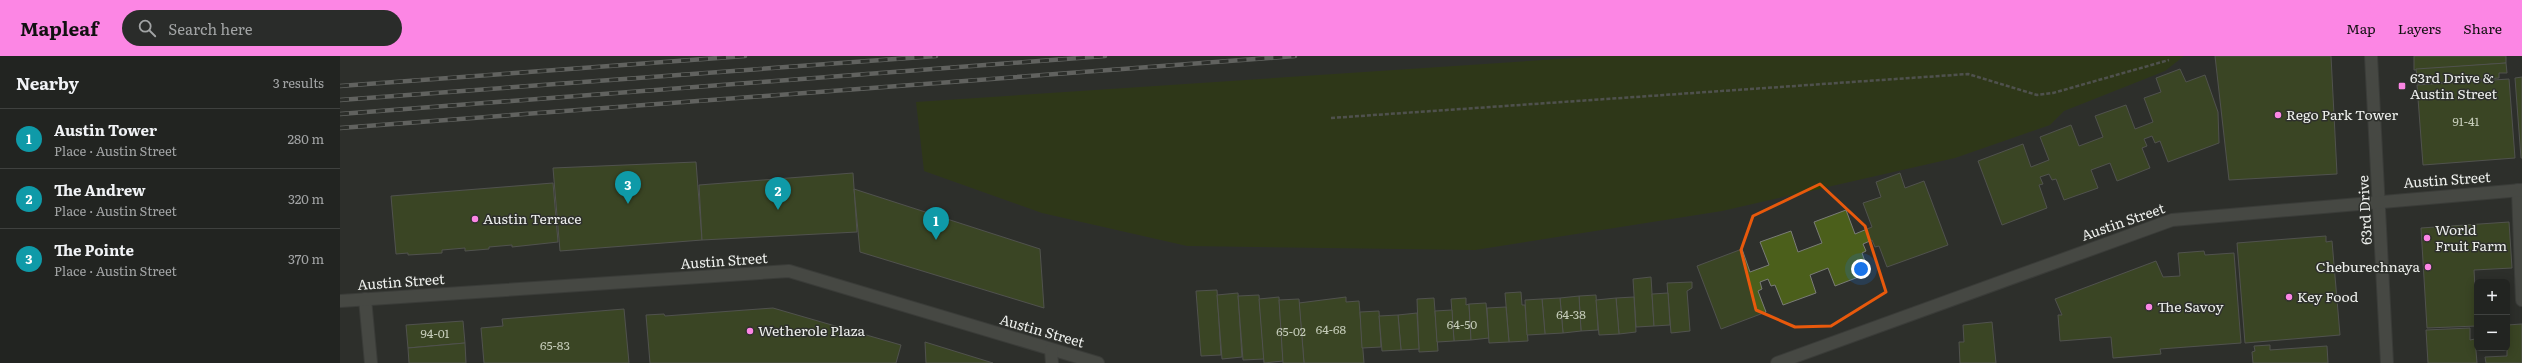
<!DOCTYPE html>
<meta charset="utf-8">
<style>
:root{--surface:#222421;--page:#2a2c2a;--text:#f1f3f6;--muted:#a2a4a5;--line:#3f413f;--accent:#fc86e4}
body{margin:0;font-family:Literata,serif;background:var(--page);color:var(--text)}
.controls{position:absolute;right:12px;bottom:12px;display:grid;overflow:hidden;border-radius:6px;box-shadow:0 2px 10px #0003}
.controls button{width:36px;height:36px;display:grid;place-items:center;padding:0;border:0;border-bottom:1px solid var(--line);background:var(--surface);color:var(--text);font:20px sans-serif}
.you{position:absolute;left:1521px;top:213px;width:14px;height:14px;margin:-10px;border:3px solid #fff;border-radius:50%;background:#1a73e8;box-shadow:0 0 0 6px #1a73e833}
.badge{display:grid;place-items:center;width:26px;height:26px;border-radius:50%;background:var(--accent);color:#fff;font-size:13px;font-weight:700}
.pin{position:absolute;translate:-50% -33px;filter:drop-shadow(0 1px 2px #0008)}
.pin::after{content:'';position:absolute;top:21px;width:14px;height:12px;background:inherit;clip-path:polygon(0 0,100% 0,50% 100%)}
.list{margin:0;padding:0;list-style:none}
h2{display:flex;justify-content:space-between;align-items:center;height:52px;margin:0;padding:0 16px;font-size:17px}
h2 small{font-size:13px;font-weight:400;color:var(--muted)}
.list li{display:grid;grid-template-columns:26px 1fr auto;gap:12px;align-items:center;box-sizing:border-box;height:60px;padding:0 16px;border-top:1px solid var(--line)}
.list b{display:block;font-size:15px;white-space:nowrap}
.list p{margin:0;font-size:13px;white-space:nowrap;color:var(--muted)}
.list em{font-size:13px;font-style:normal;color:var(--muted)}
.icon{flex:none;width:22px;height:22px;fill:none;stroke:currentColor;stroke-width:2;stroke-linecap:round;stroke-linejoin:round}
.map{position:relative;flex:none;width:2182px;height:307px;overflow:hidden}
header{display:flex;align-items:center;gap:24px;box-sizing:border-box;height:56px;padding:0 20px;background:var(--accent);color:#111}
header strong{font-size:19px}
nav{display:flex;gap:22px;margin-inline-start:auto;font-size:14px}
.search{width:280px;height:36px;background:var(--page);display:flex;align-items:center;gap:10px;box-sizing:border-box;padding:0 14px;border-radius:22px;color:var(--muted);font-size:15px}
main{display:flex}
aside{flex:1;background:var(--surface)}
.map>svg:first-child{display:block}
</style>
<header>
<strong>Mapleaf</strong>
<div class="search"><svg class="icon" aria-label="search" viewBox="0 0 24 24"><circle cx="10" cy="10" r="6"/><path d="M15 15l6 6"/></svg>Search here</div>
<nav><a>Map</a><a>Layers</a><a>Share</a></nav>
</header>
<main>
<aside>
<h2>Nearby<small>3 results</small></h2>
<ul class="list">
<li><span class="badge" style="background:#0f9aa8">1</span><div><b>Austin Tower</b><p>Place · Austin Street</p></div><em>280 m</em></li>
<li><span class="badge" style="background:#0f9aa8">2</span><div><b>The Andrew</b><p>Place · Austin Street</p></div><em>320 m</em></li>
<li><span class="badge" style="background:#0f9aa8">3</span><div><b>The Pointe</b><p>Place · Austin Street</p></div><em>370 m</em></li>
</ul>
</aside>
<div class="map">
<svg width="2182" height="307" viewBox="0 0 2182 307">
<rect width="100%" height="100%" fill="#2e302c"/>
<path fill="#304102" d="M1263 0H1844L1825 15 1724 55 1710 69 1615 102 1382 155 1135 194 847 190 702 157 584 115 576 46Z"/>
<g fill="#4b5f1b" stroke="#7a7c77">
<path d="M1875 0H1991L1997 118 1889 124Z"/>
<path d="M2074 0H2166V7L2074 14Z"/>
<path d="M2166 7 2167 17H2159V22L2078 28 2076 13Z"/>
<path d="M1840 13 1846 26 1865 19 1878 56 1879 87 1828 106 1820 85 1815 87 1812 80 1804 83 1807 90 1802 92 1810 112 1777 125 1770 107 1751 114 1758 132 1724 144 1716 123 1712 124 1709 118 1700 121 1703 128 1699 129 1707 152 1662 169 1638 105 1683 88 1691 111 1709 104 1700 81 1731 69 1739 90 1763 81 1755 60 1786 49 1795 73 1813 66 1804 42 1821 36 1816 22Z"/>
<path d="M2182 21V102H2181L2175 22Z"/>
<path d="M2169 23 2175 102 2083 109 2077 29Z"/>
<path d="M356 106 362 184 220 195 213 112Z"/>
<path d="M513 117 517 176 362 184 359 129Z"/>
<path d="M1560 117 1565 132 1584 125 1608 189 1547 211 1539 190 1535 191 1532 184 1523 188 1526 195 1522 197 1529 217 1495 230 1488 212 1470 219 1476 237 1443 249 1435 229 1431 230 1428 223 1420 226 1422 233 1418 235 1426 256 1381 273 1357 210 1402 193 1410 216 1429 209 1420 186 1451 175 1458 196 1482 187 1474 166 1506 154 1515 178 1532 171 1523 147 1541 141 1536 126Z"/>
<path d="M213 127 218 186 172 191V189L149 191V193L125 195V192L102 194V197L68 199V197L56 198 51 140Z"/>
<path d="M514 133 700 193 704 252 520 196Z"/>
<path d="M2169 166 2172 212 2134 214 2137 270 2087 272 2081 172Z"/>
<path d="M1986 180V186L1992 185 2000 279 1905 287 1897 187Z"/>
<path d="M1864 195 1865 199 1894 197 1901 287 1820 293 1821 298 1773 302 1771 281 1720 285 1718 259H1722L1715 243 1816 205 1823 221 1840 220 1838 197Z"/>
<path d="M1311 221 1314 270 1296 271 1293 223Z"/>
<path d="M1352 226V232L1347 235 1350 275 1331 277 1327 227Z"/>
<path d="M877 234 881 299 861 300 856 235Z"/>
<path d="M1181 236 1182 249H1185L1188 285 1169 286 1165 237Z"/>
<path d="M898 237 902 301 882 303 877 239Z"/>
<path d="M1328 237 1330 269 1314 270 1312 238Z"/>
<path d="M919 239 924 303 903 304 898 240Z"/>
<path d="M1256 239 1258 274 1241 275 1239 240Z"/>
<path d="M1239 240 1241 275 1223 277 1220 242Z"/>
<path d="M939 241 943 305 924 307 919 243Z"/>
<path d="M1006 241V246L1019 245 1024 307H964L959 247Z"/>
<path d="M1294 241 1296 276 1279 278 1276 242Z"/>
<path d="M1094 242 1098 295 1079 296 1077 243Z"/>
<path d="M1126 242V249L1129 248 1131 284 1114 285 1111 243Z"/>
<path d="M1220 242 1223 277 1205 278 1202 243Z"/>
<path d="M1276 242 1279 278 1259 279 1256 244Z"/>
<path d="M959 243 964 307H943L939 244Z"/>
<path d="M1202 243 1205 278 1187 279 1185 244Z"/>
<path d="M1146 247 1149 282 1131 284 1129 248Z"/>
<path d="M1166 251 1169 286 1149 287 1147 252Z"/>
<path d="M433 252 561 289 556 307H310L306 259 324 258 325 260Z"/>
<path d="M284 253 289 307H144L141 272 163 270 162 263Z"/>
<path d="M1112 254 1114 285 1097 286 1095 255Z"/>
<path d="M1039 255 1041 291 1022 292 1020 256Z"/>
<path d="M1077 257 1079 293 1061 294 1058 259Z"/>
<path d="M1058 259 1061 294 1042 295 1039 260Z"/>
<path d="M123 265 125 287 68 292 66 269Z"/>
<path d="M1652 266 1656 307H1620L1619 286H1624L1623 269Z"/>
<path d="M2182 268V307H2146L2145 301 2167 300V269Z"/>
<path d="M2130 272V284L2135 283 2137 307H2088L2086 274Z"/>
<path d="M585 286 653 307H586Z"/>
<path d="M125 287 126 307H69L68 292Z"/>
<path d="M1930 289V294L1987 290 1988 307H1913L1912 296 1915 295 1914 290Z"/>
</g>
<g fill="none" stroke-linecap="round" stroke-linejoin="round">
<g stroke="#4a4c48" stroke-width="14">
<g id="minor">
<path d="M2031 0 2047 307"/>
<path d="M2178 134 2182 244"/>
<path d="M25 243 31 307"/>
<path d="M0 245 449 215 758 307"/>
<path d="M711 294 712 307"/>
<path d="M1437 307 1832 164 2182 134"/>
</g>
</g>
<path stroke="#787a76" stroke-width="2.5" stroke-dasharray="4 2" stroke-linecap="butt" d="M991 62 1628 18 1697 39 1713 37 1829 4"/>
<use href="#minor" stroke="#646661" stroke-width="12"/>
<g stroke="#9fa19e" stroke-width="4.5">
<g id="rail">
<path d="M0 30 405 0"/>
<path d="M0 44 596 0"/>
<path d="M0 58 765 0"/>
<path d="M0 72 955 0"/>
</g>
</g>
<use href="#rail" stroke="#2e302c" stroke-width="3" stroke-dasharray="9" stroke-linecap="butt"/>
</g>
<path d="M0 0H2182V307H0ZM1480 128 1525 170 1546 236 1491 270 1455 271 1416 254 1401 194 1413 160Z" fill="#2e302c" fill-opacity=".55" fill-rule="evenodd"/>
<path fill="none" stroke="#e8590c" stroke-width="3" stroke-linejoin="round" d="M1480 128 1525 170 1546 236 1491 270 1455 271 1416 254 1401 194 1413 160Z"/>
<g fill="#fc86e4" stroke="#2e302c" stroke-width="1.5">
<rect x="2058" y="26" width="8" height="8" rx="2"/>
<circle cx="1938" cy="59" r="4"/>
<circle cx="135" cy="163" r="4"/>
<circle cx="2087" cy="182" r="4"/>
<circle cx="2088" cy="211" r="4"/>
<circle cx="1949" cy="241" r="4"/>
<circle cx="1809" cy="251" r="4"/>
<circle cx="410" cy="275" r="4"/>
</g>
<g text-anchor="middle" stroke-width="3" stroke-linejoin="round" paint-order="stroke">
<g font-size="12" fill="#c4cbb8">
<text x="2126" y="70">91-41</text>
<text x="1231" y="263">64-38</text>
<text x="1122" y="273">64-50</text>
<text x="991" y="278">64-68</text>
<text x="951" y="280">65-02</text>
<text x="95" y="282">94-01</text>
<text x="215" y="294">65-83</text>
</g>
<g font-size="14" fill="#edefec" stroke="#2e302c" text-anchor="start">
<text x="2070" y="27">63rd Drive &amp;<tspan x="2070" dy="16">Austin Street</tspan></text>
<text x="1946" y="64">Rego Park Tower</text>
<text x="143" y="168">Austin Terrace</text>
<text x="2095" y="179">World<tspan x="2095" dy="16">Fruit Farm</tspan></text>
<text x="2080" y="216" text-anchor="end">Cheburechnaya</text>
<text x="1957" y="246">Key Food</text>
<text x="1817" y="256">The Savoy</text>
<text x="418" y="280">Wetherole Plaza</text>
</g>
<g font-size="14" fill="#edefec" stroke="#2e302c">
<text transform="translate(2107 124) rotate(-4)" y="5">Austin Street</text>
<text transform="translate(2025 154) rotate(-93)" y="5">63rd Drive</text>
<text transform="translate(1783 166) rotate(-19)" y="5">Austin Street</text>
<text transform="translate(384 205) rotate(-4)" y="5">Austin Street</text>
<text transform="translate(61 226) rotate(-4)" y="5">Austin Street</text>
<text transform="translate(702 275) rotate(16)" y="5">Austin Street</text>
</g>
</g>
</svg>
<div class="controls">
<button>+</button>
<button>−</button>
</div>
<div class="you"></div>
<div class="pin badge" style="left:596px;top:184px;background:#0f9aa8">1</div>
<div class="pin badge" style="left:438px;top:154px;background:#0f9aa8">2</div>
<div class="pin badge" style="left:288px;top:148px;background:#0f9aa8">3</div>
</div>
</main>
